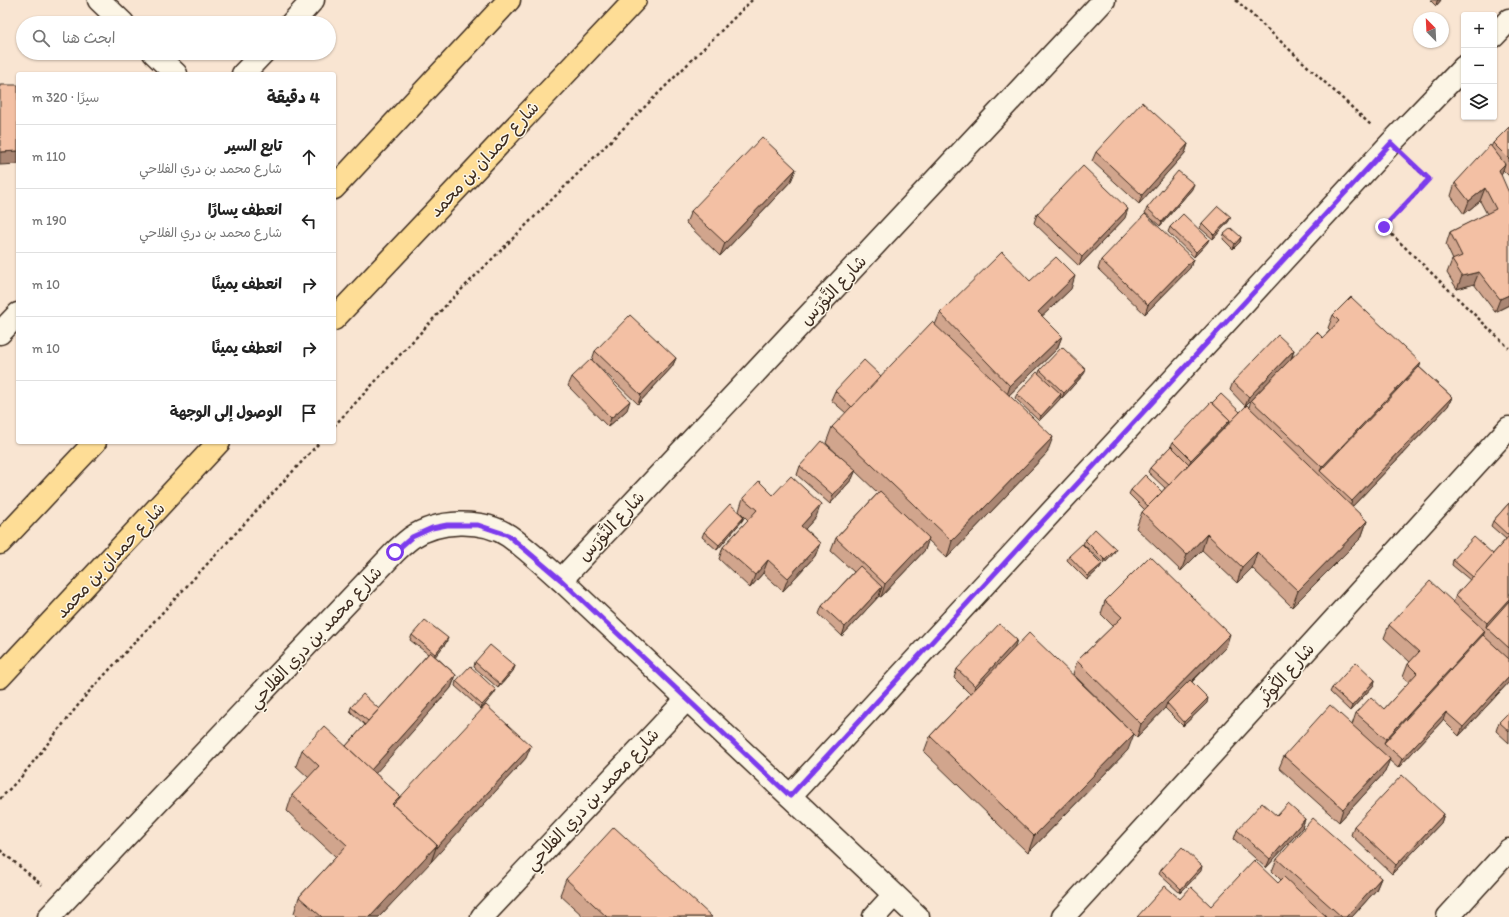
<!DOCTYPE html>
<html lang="ar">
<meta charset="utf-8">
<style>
:root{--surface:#fff;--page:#f2f2f2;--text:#222;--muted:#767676;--line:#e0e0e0}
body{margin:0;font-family:Itim,"Playpen Sans Arabic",sans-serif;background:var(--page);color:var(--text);direction:rtl}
.controls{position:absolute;right:12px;top:12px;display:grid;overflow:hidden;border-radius:4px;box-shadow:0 1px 3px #0004}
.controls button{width:36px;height:36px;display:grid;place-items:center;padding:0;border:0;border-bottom:1px solid var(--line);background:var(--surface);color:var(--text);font:20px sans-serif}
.compass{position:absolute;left:1413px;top:12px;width:36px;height:36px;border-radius:50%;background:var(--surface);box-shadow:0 1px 3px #0004;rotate:336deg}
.stop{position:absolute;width:12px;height:12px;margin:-9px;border:3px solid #7c3aed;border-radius:50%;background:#fff}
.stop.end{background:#7c3aed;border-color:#fff;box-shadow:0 1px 4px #0008}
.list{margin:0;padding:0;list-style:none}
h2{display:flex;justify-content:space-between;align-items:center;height:52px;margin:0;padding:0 16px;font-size:17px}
h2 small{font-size:13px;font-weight:400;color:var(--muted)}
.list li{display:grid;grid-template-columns:26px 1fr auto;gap:12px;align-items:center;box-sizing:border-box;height:64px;padding:0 16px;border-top:1px solid var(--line)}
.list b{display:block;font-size:15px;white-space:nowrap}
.list p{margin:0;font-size:13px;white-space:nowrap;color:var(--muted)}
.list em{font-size:13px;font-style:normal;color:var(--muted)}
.icon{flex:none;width:22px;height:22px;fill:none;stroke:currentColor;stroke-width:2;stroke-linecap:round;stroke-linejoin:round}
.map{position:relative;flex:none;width:1509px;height:917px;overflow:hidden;direction:ltr}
.search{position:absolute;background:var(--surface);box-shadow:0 1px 3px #0004;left:16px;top:16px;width:320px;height:44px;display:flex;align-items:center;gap:10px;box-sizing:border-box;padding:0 14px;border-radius:22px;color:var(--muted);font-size:15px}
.panel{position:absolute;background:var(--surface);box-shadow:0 1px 3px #0004;left:16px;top:72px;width:320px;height:372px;border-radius:4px;direction:rtl}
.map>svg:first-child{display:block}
</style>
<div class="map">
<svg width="1509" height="917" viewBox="0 0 1509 917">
<rect width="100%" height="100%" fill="#f9e5d2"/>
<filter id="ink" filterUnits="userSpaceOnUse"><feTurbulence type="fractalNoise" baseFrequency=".025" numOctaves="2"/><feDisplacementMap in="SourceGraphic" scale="8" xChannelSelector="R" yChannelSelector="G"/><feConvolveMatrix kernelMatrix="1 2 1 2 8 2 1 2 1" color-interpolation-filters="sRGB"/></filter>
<g filter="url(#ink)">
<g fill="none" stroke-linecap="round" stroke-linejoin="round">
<g stroke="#3b2a1e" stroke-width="25">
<g id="minor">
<path d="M99 0 123 23"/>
<path d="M292 23 313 0"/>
<path d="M1494 36 1509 20"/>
<path d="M154 53 176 74"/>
<path d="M243 74 263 53"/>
<path d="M0 333 18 314"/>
<path d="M561 580 1104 0"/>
<path d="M790 796 1391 143 1464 67"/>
<path d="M49 917 395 552C400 547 406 542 411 538 437 520 482 518 509 536 527 549 544 565 561 580L918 917"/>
<path d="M482 917 687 699"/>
<path d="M874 917 894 895"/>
<path d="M1063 917 1509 428"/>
<path d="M1448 917 1509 850"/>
</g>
</g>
<g stroke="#3b2a1e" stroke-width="25">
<g id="primary">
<path d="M334 188 509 0"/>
<path d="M334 319 635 0"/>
<path d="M0 543 95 442"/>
<path d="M0 677 219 442"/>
</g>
</g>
<g stroke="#3b2a1e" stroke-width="2.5" stroke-dasharray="3 3" stroke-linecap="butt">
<path d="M1236 0 1372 126"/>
<path d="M1410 162 1429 179 1384 227 1509 348"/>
<path d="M334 426 449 302 752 0"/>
<path d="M0 799 22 776 87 694 320 442"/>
<path d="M0 850 42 885"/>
</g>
<use href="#minor" stroke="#fcf5e5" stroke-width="22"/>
<use href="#primary" stroke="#fedd96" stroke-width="22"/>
</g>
<g fill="#d1a58d" stroke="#3b2a1e">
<path d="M1430 0H1441L1436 6Z"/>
<path d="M1509 127V176L1503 170 1501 175 1509 305 1495 312 1474 284 1457 289 1447 273 1452 260H1453L1446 245 1450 232 1487 214 1480 201 1464 214 1451 196 1455 183 1491 147 1493 143Z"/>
<path d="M1188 144 1185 153 1139 204 1092 161 1096 152Z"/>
<path d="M796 169 791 181 720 256 686 223 691 211Z"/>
<path d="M1192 189 1160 226 1145 213 1147 208Z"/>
<path d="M1037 214 1125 218 1079 266 1034 223Z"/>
<path d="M1229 221 1213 239 1200 228 1202 223Z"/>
<path d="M1170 227 1209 239 1207 243 1194 257 1168 232Z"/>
<path d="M1224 234 1241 237 1240 242 1233 249 1223 239Z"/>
<path d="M1193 259 1190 268 1145 314 1098 269 1101 260Z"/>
<path d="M1030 281 1071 289 1042 316 1062 336 1057 349 1009 395 1047 453 947 558 928 540 925 550 881 597 879 596 842 636 819 614 822 606 854 572 831 551 836 538 878 493 855 471 852 479 830 504 797 475 800 466 849 465 826 443 832 427 846 413 831 400 835 391 881 376 935 325 940 313Z"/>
<path d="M1333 315 1421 363 1419 367 1452 397 1448 406 1352 507 1367 521 1361 538 1292 607 1252 568 1237 583 1202 550 1181 571 1136 528 1142 512 1145 510 1129 494 1131 490 1162 492 1165 488 1148 472 1150 468 1171 446 1173 442 1212 403 1240 412 1249 407 1251 400 1245 406 1230 390 1233 382 1294 350 1292 357 1323 338 1330 330 1328 328Z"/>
<path d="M595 351 676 358 672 367 638 404 592 360Z"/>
<path d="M1040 370 1084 374 1062 398 1060 396V399L1039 421 1015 398 1017 394 1039 373Z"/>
<path d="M572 377 627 410 608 427 568 386Z"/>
<path d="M773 495 816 517 805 529 820 543 815 556 783 591 763 573 750 588 719 559 723 547 748 520 739 511 743 498Z"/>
<path d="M1509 503V682L1459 736 1443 720 1398 768 1389 760 1385 772 1339 822 1279 768 1284 756 1352 725 1356 713 1384 709 1409 682 1403 677 1408 664 1410 662 1384 638 1389 625 1453 603 1456 595 1470 580 1452 565 1453 560 1493 554 1506 539 1491 526 1493 521Z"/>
<path d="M744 517 742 521 717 550 702 537 704 532Z"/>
<path d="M1085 540 1114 553 1104 564 1083 544Z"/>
<path d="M1069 556 1100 568 1087 580 1067 560Z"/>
<path d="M1105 601 1226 647 1192 682 1207 703 1183 726 1165 708 1137 737 1073 674 1077 661 1113 626 1101 614Z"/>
<path d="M412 635 446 643 435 656 456 675 451 688 375 773 400 796 399 799 526 758 379 917H298L294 913 299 897 336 857 287 811 292 795 309 778 296 766 302 750 346 746 365 725 350 711 351 707 379 709 428 654 410 640Z"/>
<path d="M1014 649 1128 750 1028 853 924 752 930 736 970 694 954 678 957 669Z"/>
<path d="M475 662 515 666 513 671 498 688 474 667Z"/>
<path d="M1375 680 1374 685 1350 711 1330 692 1332 688Z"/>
<path d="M456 681 496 690 494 694 481 709 455 686Z"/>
<path d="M1509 712V743L1496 731 1499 722Z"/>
<path d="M1444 814 1441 823 1392 874 1351 835 1354 826Z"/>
<path d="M1277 816 1305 819 1302 828 1266 868 1234 839 1237 830Z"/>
<path d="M1277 859 1381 878 1376 890 1352 917H1137L1180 899 1211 906 1278 883 1281 880 1272 871Z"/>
<path d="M1161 870 1201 871 1180 893 1159 874Z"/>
<path d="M566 879 712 917H584L560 895Z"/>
</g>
<g fill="#aa8673" stroke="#3b2a1e">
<path d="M1438 0H1441L1436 6 1437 1Z"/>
<path d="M1188 144 1185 153 1139 204 1142 195Z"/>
<path d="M18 151V164L0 165V152Z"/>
<path d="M1505 164 1501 176 1499 170Z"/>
<path d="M796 169 791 181 720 256 725 243Z"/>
<path d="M1194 184 1192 189 1160 226 1162 222Z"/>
<path d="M1485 188 1480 201 1464 214 1469 201Z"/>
<path d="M1128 209 1125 218 1079 266 1082 257Z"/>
<path d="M1231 217 1229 221 1213 239 1214 235Z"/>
<path d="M1241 237 1240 242 1233 249 1235 244Z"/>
<path d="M1209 239 1207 243 1194 257 1196 252Z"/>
<path d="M1193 259 1190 268 1145 314 1148 305Z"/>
<path d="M1479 272 1474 284 1457 289 1462 276Z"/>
<path d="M1075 276 1071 289 1033 325 1038 312Z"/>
<path d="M1509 295V305L1495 312 1500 299Z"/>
<path d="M1062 336 1057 349 1006 398 1010 386Z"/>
<path d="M1294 350 1291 359 1245 406 1249 397Z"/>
<path d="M676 358 672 367 638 404 641 395Z"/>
<path d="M1421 363 1416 376 1320 471 1322 467Z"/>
<path d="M1086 370 1084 374 1062 398 1064 393Z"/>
<path d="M1061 394 1060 399 1039 421 1041 416Z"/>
<path d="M1452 397 1448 406 1349 510 1352 501Z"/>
<path d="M630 401 627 410 608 427 611 418Z"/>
<path d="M1230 420 1228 424 1189 464 1191 460Z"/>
<path d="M1053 437 1047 453 947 558 952 541Z"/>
<path d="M856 470 852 479 830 504 833 495Z"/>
<path d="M821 504 816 517 797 538 801 526Z"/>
<path d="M744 517 742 521 717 550 719 545Z"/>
<path d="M1367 521 1361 538 1292 607 1298 591Z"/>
<path d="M1207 534 1202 550 1181 571 1187 555Z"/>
<path d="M929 538 925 550 881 597 885 584Z"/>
<path d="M820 543 815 556 783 591 788 578Z"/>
<path d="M1116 549 1114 553 1104 564 1105 560Z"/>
<path d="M1257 552 1252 568 1237 583 1242 567Z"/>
<path d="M768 560 763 573 750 588 755 575Z"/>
<path d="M1102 564 1100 568 1087 580 1088 576Z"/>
<path d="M882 587 879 596 842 636 845 627Z"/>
<path d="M1509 599V606L1486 627 1487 623Z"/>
<path d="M1485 631 1480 644 1384 743 1386 739Z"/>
<path d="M1230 634 1226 647 1168 705 1167 703 1165 708 1137 737 1141 724Z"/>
<path d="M448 638 446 643 434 658 435 654Z"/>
<path d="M1017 640 1014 649 972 695 975 686Z"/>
<path d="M515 666 513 671 498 688 500 684Z"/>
<path d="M456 675 451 688 367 783 371 770Z"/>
<path d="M1509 677V682L1459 736 1463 727Z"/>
<path d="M1375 680 1374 685 1350 711 1352 706Z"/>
<path d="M496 690 494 694 481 709 482 705Z"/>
<path d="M1208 698 1207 703 1183 726 1184 722Z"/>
<path d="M1446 712 1443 720 1398 768 1402 759Z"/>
<path d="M1134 734 1128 750 1028 853 1034 836Z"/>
<path d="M531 746 526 758 431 862 435 849Z"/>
<path d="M1390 759 1385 772 1339 822 1343 809Z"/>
<path d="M400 796 394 811 392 804Z"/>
<path d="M1444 814 1441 823 1392 874 1396 865Z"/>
<path d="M1305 819 1302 828 1266 868 1270 859Z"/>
<path d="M437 845 431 862 379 917H370Z"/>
<path d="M1202 866 1201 871 1180 893 1181 889Z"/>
<path d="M1381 878 1376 890 1352 917H1346Z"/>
</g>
<g fill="#f3c0a4" stroke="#3b2a1e">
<path d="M0 85H18V151L0 152Z"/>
<path d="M1142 102 1188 144 1142 195 1096 152Z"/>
<path d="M1509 127V159L1493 143Z"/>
<path d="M762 137 796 169 725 243 691 211Z"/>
<path d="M1490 145 1505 164 1499 170 1509 193V295L1500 299 1479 272 1462 276 1452 260 1462 256 1450 232 1496 209 1485 188 1469 201 1455 183Z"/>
<path d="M1083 166 1128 209 1082 257 1037 214Z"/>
<path d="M1178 171 1194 184 1162 222 1147 208Z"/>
<path d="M1218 206 1231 217 1214 235 1202 223Z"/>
<path d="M1145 214 1193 259 1148 305 1101 260Z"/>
<path d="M1183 214 1209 239 1196 252 1170 227Z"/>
<path d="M1231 228 1241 237 1235 244 1224 234Z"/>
<path d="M1002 252 1030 281 1056 257 1075 276 1038 312 1062 336 1010 386 940 313Z"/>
<path d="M1351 297 1421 363 1322 467 1251 400 1317 332 1323 338 1339 321 1333 315Z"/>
<path d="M630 315 676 358 641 395 595 351Z"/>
<path d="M932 322 1053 437 952 541 832 427Z"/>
<path d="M1278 335 1294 350 1249 397 1233 382Z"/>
<path d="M1062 347 1086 370 1064 393 1040 370Z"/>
<path d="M591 359 630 401 611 418 572 377Z"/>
<path d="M864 360 881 376 852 407 835 391Z"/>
<path d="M1419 367 1452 397 1352 501 1320 471Z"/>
<path d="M1037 372 1061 394 1041 416 1017 394Z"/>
<path d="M1221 394 1240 412 1229 424 1230 420 1212 403Z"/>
<path d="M1211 402 1230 420 1191 460 1173 442Z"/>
<path d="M1247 405 1367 521 1298 591 1257 552 1242 567 1207 534 1187 555 1142 512Z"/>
<path d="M822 441 856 470 833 495 800 466Z"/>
<path d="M1171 446 1189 464 1169 485 1150 468Z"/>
<path d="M1145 475 1162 492 1148 506 1131 490Z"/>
<path d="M791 476 821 504 801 526 820 543 788 578 768 560 755 575 723 547 757 510 743 498 759 481 773 495Z"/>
<path d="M880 491 929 538 885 584 836 538Z"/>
<path d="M1509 503V536L1493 521Z"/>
<path d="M730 504 744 517 719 545 704 532Z"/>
<path d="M1095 529 1116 549 1105 560 1085 540Z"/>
<path d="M1509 536V599L1487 623 1456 595Z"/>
<path d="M1474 537 1493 554 1473 577 1453 560Z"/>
<path d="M1082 544 1102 564 1088 576 1069 556Z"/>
<path d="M1150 556 1230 634 1141 724 1077 661 1122 617 1105 601Z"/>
<path d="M860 566 882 587 845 627 822 606Z"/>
<path d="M1430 581 1485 631 1386 739 1356 713 1371 697 1384 709 1417 673 1408 664 1419 652 1389 625Z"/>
<path d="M1509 601V648L1486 627Z"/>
<path d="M425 620 448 638 435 654 412 635Z"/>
<path d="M999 624 1017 640 975 686 957 669Z"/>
<path d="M1029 633 1134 734 1034 836 930 736Z"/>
<path d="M1483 635 1509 659V677L1463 727 1446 712 1402 759 1384 743Z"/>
<path d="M490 645 515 666 500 684 475 662Z"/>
<path d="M430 652 456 675 371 770 346 746Z"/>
<path d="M1356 662 1375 680 1352 706 1332 688Z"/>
<path d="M470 666 496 690 482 705 456 681Z"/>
<path d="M1190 680 1208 698 1184 722 1167 703Z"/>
<path d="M363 694 379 709 368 721 351 707Z"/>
<path d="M486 705 531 746 435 849 437 845 393 805Z"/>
<path d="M1330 705 1390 759 1343 809 1284 756Z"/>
<path d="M1509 712V731L1499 722Z"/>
<path d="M324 726 400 796 392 804 437 845 370 917H322L299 897 347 845 292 795 319 766 302 750Z"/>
<path d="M1402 775 1444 814 1396 865 1354 826Z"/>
<path d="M1262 803 1277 816 1288 804 1305 819 1270 859 1237 830Z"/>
<path d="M1313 818 1381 878 1346 917H1342L1277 859Z"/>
<path d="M614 827 712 917H607L566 879Z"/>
<path d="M1182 847 1202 866 1181 889 1161 870Z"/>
<path d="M1254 860 1278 883 1284 877 1327 917H1137L1165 886 1180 899 1191 887 1211 906Z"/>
</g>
</g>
<g fill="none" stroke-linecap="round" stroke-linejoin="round" filter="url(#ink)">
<path stroke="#7c3aed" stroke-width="5" d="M395 552 412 537 432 528 447 525H478L508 535 561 580 790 796 1391 143 1429 179 1384 227"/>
</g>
<g text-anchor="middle" stroke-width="3" stroke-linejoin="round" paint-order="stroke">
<g font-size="17" fill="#3b2a1e" stroke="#fcf5e5">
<text transform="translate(484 159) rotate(-47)" y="6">شارع حمدان بن محمد</text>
<text transform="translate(833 290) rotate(-47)" y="6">شارع النَّوْرَس</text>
<text transform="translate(611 526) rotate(-47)" y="6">شارع النَّوْرَس</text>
<text transform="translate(110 560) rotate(-47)" y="6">شارع حمدان بن محمد</text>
<text transform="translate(315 637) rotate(-47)" y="6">شارع محمد بن دري الفلاحي</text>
<text transform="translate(1286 673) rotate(-48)" y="6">شارع الكُوثَر</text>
<text transform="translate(592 799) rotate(-47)" y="6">شارع محمد بن دري الفلاحي</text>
</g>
</g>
</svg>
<div class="controls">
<button>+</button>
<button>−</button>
<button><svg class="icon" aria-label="layers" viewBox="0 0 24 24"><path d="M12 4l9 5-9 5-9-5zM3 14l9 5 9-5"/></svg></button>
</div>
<svg class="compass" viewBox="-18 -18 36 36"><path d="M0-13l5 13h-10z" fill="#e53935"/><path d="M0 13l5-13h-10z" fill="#767676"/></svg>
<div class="stop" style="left:395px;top:552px"></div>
<div class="stop end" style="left:1384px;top:227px"></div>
<div class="search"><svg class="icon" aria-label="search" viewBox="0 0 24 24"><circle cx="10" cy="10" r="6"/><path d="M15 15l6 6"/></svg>ابحث هنا</div>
<section class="panel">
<h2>4 دقيقة<small>سيرًا · 320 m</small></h2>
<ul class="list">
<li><svg class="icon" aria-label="ahead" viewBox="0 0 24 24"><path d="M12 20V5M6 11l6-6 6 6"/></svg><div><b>تابع السير</b><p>شارع محمد بن دري الفلاحي</p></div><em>110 m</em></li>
<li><svg class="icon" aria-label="left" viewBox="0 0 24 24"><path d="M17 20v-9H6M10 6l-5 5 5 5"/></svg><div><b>انعطف يسارًا</b><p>شارع محمد بن دري الفلاحي</p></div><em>190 m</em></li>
<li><svg class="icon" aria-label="right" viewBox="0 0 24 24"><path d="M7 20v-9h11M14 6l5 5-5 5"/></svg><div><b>انعطف يمينًا</b></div><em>10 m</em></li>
<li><svg class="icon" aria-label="right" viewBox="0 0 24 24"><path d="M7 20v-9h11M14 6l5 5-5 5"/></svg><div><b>انعطف يمينًا</b></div><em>10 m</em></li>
<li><svg class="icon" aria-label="arrive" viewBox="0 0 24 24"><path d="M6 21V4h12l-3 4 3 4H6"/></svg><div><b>الوصول إلى الوجهة</b></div></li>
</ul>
</section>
</div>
